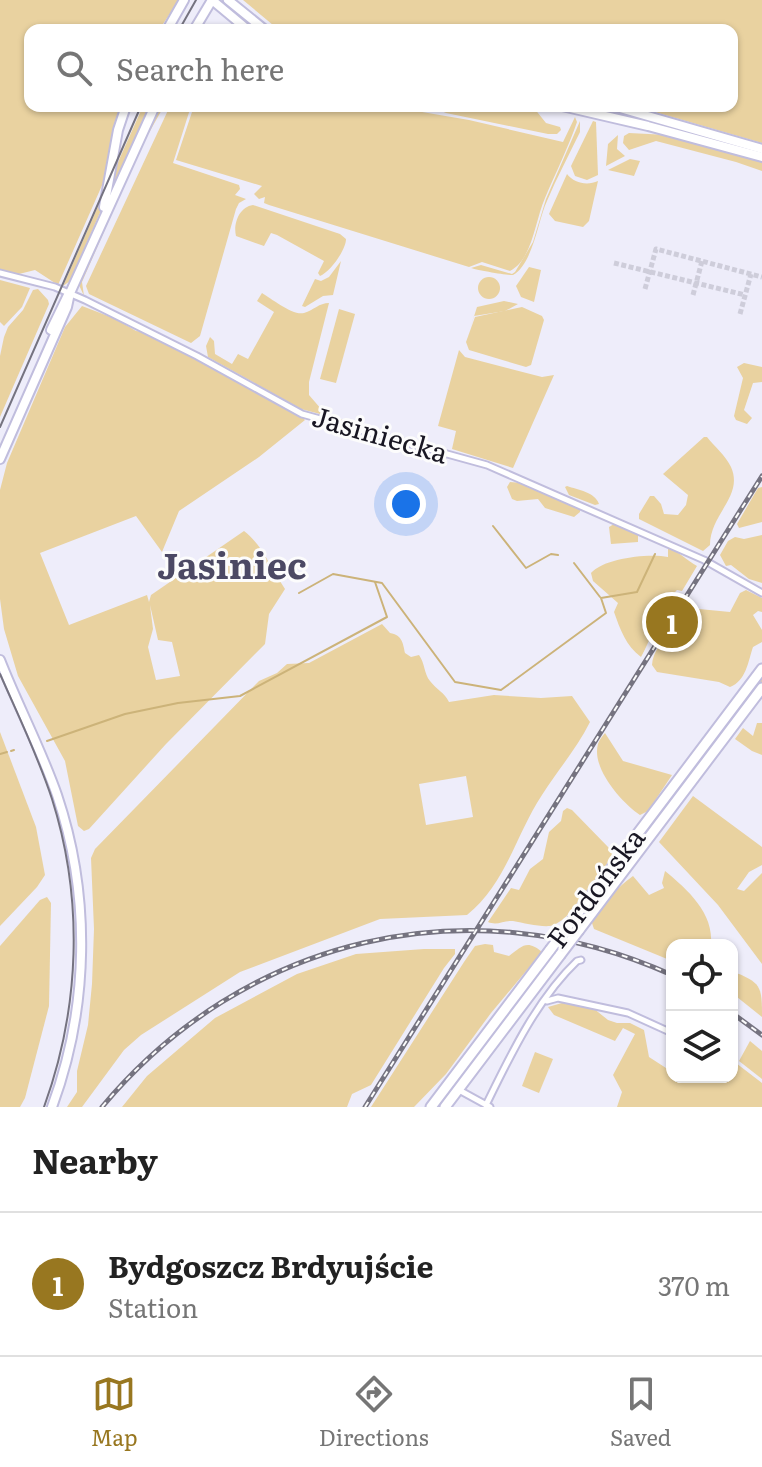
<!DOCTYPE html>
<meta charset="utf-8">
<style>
:root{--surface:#fff;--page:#f2f2f2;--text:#222;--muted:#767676;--line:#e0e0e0;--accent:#987720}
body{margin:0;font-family:Literata,serif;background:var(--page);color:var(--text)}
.controls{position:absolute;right:24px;bottom:24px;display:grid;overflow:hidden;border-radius:16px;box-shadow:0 2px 6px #0004}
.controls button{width:72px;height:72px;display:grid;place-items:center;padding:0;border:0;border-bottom:2px solid var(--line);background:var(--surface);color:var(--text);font:40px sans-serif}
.you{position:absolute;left:406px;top:504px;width:28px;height:28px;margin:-20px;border:6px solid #fff;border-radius:50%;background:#1a73e8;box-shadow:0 0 0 12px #1a73e833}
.badge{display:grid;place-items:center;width:52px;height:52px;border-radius:50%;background:var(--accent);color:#fff;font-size:26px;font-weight:700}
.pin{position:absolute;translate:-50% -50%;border:4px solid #fff;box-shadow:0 2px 8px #0006}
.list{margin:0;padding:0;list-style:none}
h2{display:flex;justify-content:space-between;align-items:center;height:104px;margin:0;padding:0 32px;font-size:34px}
h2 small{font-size:26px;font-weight:400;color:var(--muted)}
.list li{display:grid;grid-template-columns:52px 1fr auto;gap:24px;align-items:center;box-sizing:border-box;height:144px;padding:0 32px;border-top:2px solid var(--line)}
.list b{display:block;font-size:30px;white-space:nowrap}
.list p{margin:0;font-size:26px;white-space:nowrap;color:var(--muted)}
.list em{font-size:26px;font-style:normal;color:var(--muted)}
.icon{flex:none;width:44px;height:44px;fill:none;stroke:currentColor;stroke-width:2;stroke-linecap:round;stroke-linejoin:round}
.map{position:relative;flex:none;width:762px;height:1107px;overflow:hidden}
.search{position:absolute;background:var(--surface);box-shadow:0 2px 6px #0004;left:24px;right:24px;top:24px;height:88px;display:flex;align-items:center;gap:20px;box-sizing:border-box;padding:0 28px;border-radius:16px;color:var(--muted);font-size:30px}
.sheet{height:248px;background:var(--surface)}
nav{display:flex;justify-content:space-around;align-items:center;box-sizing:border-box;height:112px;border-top:2px solid var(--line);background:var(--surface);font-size:22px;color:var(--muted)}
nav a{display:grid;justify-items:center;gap:4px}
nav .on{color:var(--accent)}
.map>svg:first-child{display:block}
</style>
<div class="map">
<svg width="762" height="1107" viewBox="0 0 762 1107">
<rect width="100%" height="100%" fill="#eeedfa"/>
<g fill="#e9d2a0" fill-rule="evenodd">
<path d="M0 0H179L159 30H30V106H123L111 165 58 285 35 270 15 275 0 270Z"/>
<path d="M243 0H762V143L634 106H732V30H279Z"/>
<path d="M143 106H151L106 209 114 171Z"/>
<path d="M158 106H164L141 147 82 282 84 296 79 285 83 273Z"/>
<path d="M170 106H191L173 163 239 185 240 189 235 195 246 199 239 203 236 209 200 336 191 343 89 294 86 286Z"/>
<path d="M194 106H387L469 120 563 142 575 117 577 122C568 148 556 172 545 198 535 220 533 259 510 271L482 262 469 267 269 205 264 203 265 197 259 199 254 194 262 186 176 160Z"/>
<path d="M436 106H529L534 108 546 123 560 127 561 130 557 134H548L446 113 437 109Z"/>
<path d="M580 121V132C569 155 557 177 547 201 538 220 533 264 513 275 511 276 476 270 471 268L481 265 512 274 515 272 533 242 546 199Z"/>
<path d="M593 121 596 122 598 175 587 180 575 176 571 166Z"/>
<path d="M629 133 668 135 762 161V171L736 162 656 141 629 150 623 143 624 136Z"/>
<path d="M618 135 617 149 625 156 606 166 608 144Z"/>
<path d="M630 159 640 161 634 176 608 170Z"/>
<path d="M567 174C574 183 587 186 598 181L589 221 583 227 555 221 549 214Z"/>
<path d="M107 186 102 208 70 281 63 286Z"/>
<path d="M253 205 340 234 346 239C346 250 330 272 320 276L318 273 324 261 277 235 271 233 264 246 236 236C233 224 239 207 253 205Z"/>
<path d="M341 261 333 295 323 296 305 307 302 306 315 279 321 281 329 277Z"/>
<path d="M529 267 541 270 534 302 521 297 516 286Z"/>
<circle cx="489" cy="288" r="11"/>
<path d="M0 280 30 288 22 307 4 326 0 322Z"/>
<path d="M38 289 48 300 49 304 0 417V356L4 337 8 327 23 310 33 290Z"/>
<path d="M262 293C272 299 293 316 304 313 314 310 319 303 329 303L309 382V395L328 417 389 432 301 409 208 357 206 346 210 337 214 341 215 354 232 364 238 354 248 359 274 312 257 301Z"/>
<path d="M504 301 518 304 505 311 474 316 470 329 477 307Z"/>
<path d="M82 306 116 319 136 331 146 332 300 415 305 420 259 457 179 511 162 552 136 516 40 553 69 625 147 595 149 602 151 595 244 531C256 540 274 564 272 578H278L285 589 269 614 265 644 166 744 89 829 84 831 78 826 65 761 18 676 4 629 0 599V490L7 463 65 327ZM150 605 158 640 172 642 180 676 156 680 148 647 153 629Z"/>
<path d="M522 307 542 316 544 320 531 365 526 367 469 350 466 342 475 317Z"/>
<path d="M339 309 355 314 336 383 320 379Z"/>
<path d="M459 350 465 357 542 377 554 375 513 468 452 449 456 431 438 426Z"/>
<path d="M744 363 762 367V382L753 383 744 410 752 418 747 424 736 420 734 416 743 378 737 367Z"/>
<path d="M704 437H707C714 446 726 456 731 467 744 496 710 514 710 545L703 551 639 519V514L650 496H654L661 504 664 514 678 515 686 505 688 495 663 474Z"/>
<path d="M510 482 522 483 580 509V512L574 517 545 508 538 499 517 501 512 499 507 487Z"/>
<path d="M567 486C578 490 595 492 599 504L595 505 569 495 565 487Z"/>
<path d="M762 487V522L739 528 737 524 758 488Z"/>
<path d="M614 524 638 534V542L611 544 609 527Z"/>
<path d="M762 535V583L749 579 731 565 726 566 720 555 728 541 735 537 744 539Z"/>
<path d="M668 548C678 550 687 561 697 566L682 591 677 590C661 605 653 636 641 657 626 646 620 629 614 612L618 603 593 581 591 573C604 558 649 553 668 557Z"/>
<path d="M746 590 762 598V612L758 611 753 615 762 630V642L753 647C748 662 746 681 730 687L719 682 657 672 652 665C654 640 684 624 699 609L730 612 740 593Z"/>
<path d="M382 624 390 633C402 635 403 643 405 653L411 657 419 655C425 663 424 674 430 681 437 690 444 692 449 702L494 695 541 698 572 696 590 722C577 748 558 770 542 795 516 834 506 884 467 915L380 919 240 972 141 1035 124 1050 82 1107H67L77 1092V1071L88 1025 92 984 94 929 91 858 95 849 259 681 277 673 287 664 309 663ZM466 776 473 817 426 825 419 784Z"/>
<path d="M762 674V684L642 842 643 831Z"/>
<path d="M757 723H762V755L752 751 735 739 743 728 753 736Z"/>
<path d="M0 732 36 827 45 875 37 887 0 926Z"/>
<path d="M605 733 623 761 672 775 648 811 640 815C622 803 591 768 598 744 599 740 602 737 605 733Z"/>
<path d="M693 796 762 847V865L749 872 737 889 744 891 762 873V964L718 905 659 842Z"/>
<path d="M567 808 572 810 609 848 613 855C600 873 570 923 550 926 539 927 524 923 513 921 503 920 498 926 488 922L511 888 519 890 530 869 543 859 549 832 561 821 563 811Z"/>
<path d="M665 871C688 890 714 913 711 945H672V961L594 929 592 923C602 904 615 889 633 876L649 895 664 888 662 883Z"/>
<path d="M47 897 51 903 49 1006 25 1098 20 1107H0V946L40 900Z"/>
<path d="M485 944 493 945 494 952 509 956C522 946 527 939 542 952L491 1013 446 1074 414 1107H371L464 962 475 946Z"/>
<path d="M424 949H455V954L444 968 371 1085 352 1094 347 1107H122L147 1076 215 1018 297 974 356 954Z"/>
<path d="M552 951 557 953 457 1086 455 1082Z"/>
<path d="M732 971C761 983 762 985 762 1017L732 993Z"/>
<path d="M569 1001 593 1008 608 1020 617 1023H630L644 1030 649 1057 666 1068 672 1066V1077H732V1060L762 1083V1107H617L622 1092 613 1075 635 1034 623 1028 615 1041 554 1015 548 1007Z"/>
<path d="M750 1041 762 1051V1079L739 1061Z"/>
<path d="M535 1052 553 1059 539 1093 522 1086Z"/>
</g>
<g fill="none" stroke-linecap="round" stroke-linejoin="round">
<g stroke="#ccb379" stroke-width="2">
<path d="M493 526 526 568 551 554 558 555"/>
<path d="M574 563 600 597"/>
<path d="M299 593 333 574 382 583 455 682 501 690 606 613 601 598 637 592 655 554"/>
<path d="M47 741 125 714 178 703 240 696 387 617 375 582"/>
<path d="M11 751 14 750"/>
<path d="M0 754 7 752"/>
</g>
<g stroke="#cecdda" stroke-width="5" stroke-dasharray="5 2.5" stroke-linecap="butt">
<path d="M614 263 745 295"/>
<path d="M645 289 656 249 762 277"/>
<path d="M693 295 702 261"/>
<path d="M740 314 751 274"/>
</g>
<g stroke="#c0bddd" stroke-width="9">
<g id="street">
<path d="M0 273 55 287 85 300 197 356 302 414 487 465 704 560 762 593"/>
<path d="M547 1001 558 998 628 1013 672 1033"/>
<path d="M459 1090 490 1107"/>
<path d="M486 1105C510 1056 537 999 577 961L581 960"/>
</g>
</g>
<g stroke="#c0bddd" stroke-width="12">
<g id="secondary">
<path d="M212 0 248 30"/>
<path d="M228 0 265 30"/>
<path d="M167 30 184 0"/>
<path d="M194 30 212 0"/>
<path d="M562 106 648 126 762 157"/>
<path d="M613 106 762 149"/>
<path d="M104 207 118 130 126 106"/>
<path d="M51 330 68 295"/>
<path d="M0 459 67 307 70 293 155 106"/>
<path d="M0 660C18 706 41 749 57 795 91 896 89 1007 52 1107"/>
</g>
</g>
<g stroke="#c0bddd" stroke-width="13">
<g id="primary">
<path d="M565 930 762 669"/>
<path d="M579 930 762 688"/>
<path d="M431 1107 550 950"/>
<path d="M445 1107 560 955"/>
</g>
</g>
<use href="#street" stroke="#fff" stroke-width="5"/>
<use href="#secondary" stroke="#fff" stroke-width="8"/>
<use href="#primary" stroke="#fff" stroke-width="9"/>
<g stroke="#757380" stroke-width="2">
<path d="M179 30 196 0"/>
<path d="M0 427 141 106"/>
<path d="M0 674C18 715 38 756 52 799 84 900 80 1008 44 1107"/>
</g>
<g stroke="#757380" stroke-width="5">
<g id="rail">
<path d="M732 1013 762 1035"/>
<path d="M102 1107C244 937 469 883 672 975"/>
<path d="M365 1107 762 476"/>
</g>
</g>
<use href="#rail" stroke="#fcfcfc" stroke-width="2" stroke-dasharray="6" stroke-linecap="butt"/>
<g stroke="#c0bddd" stroke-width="13" stroke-linecap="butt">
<g id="primary-bridge">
<path d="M550 950 565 930"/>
<path d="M560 955 579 930"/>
</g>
</g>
<use href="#primary-bridge" stroke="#fff" stroke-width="9"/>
</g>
<g text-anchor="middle" stroke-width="6" stroke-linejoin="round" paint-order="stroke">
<g font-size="28" fill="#191723" stroke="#fcfcfc">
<text transform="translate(380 435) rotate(16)" y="10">Jasiniecka</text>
<text transform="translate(596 888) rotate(-53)" y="10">Fordońska</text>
</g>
<g font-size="36" font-weight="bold" fill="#4c4964" stroke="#fcfcfc">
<text x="232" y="579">Jasiniec</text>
</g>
</g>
</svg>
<div class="controls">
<button><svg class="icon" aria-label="locate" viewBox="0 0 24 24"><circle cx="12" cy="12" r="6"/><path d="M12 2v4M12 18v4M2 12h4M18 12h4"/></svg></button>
<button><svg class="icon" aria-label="layers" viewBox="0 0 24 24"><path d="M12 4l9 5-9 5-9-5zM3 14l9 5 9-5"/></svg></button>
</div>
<div class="you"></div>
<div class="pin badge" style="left:672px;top:622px">1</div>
<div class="search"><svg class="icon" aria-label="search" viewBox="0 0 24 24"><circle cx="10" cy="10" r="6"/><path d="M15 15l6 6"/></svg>Search here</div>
</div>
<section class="sheet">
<h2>Nearby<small></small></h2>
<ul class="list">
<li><span class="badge">1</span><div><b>Bydgoszcz Brdyujście</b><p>Station</p></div><em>370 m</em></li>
</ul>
</section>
<nav>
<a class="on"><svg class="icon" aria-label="map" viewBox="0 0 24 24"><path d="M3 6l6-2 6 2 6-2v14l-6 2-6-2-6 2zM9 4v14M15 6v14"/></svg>Map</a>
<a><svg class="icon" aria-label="directions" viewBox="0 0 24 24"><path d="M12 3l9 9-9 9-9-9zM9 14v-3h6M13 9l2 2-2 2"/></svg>Directions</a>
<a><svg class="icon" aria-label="saved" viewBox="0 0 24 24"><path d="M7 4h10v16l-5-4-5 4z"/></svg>Saved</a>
</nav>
